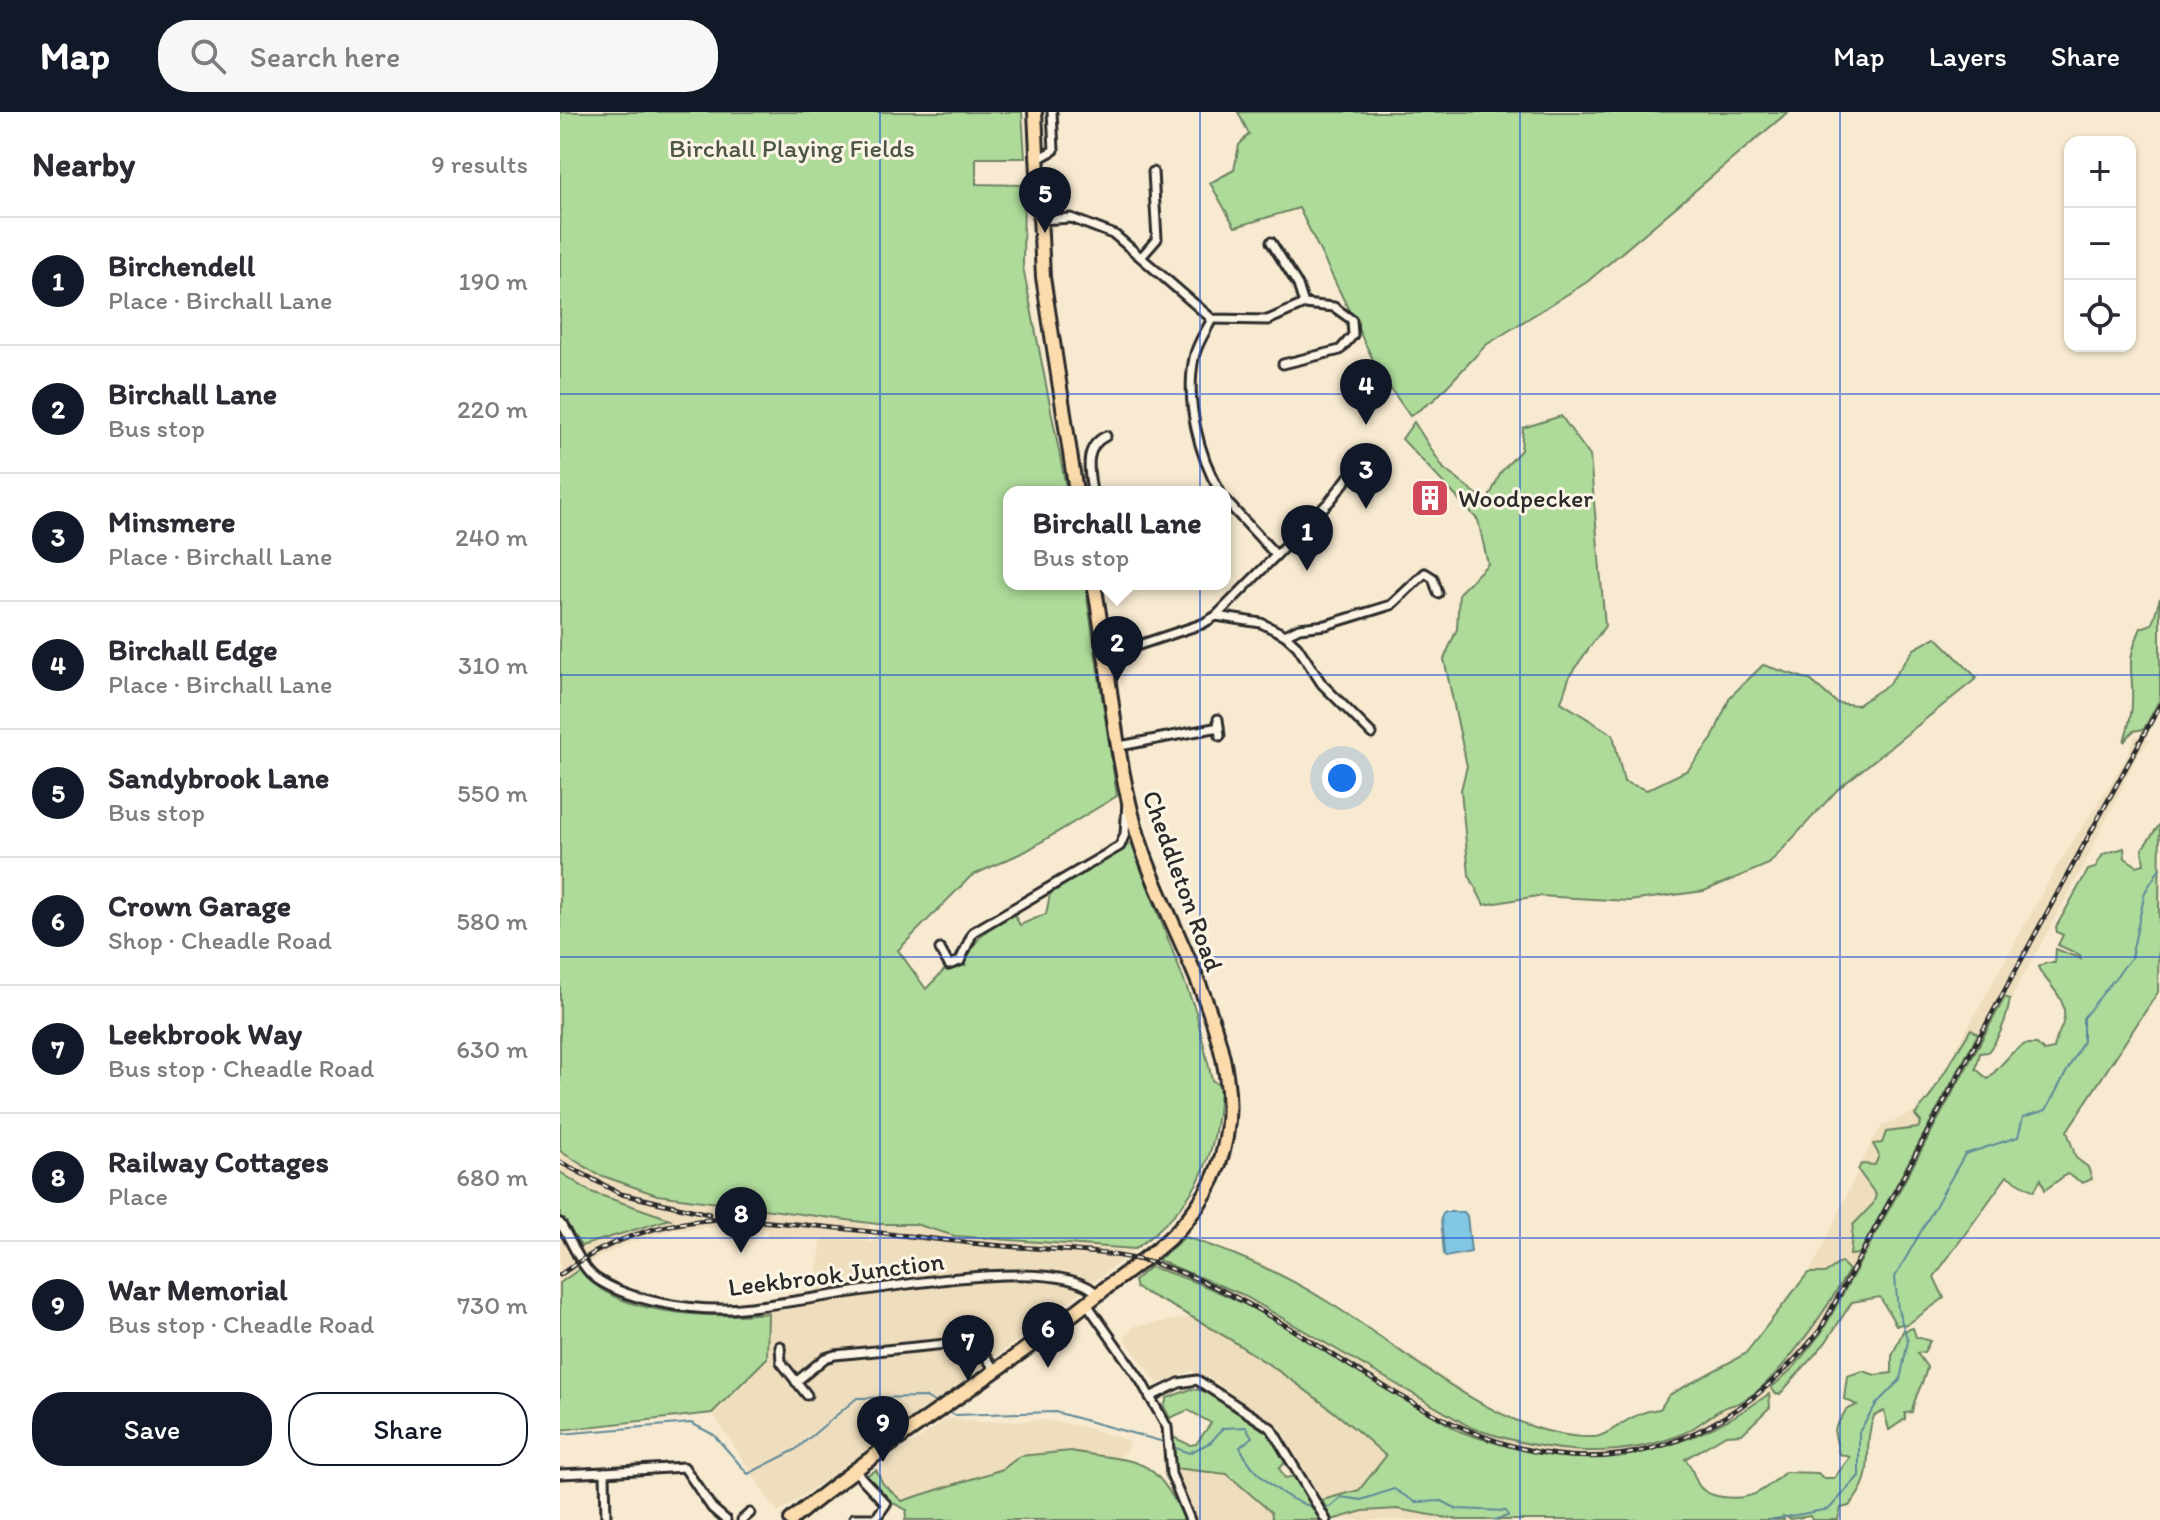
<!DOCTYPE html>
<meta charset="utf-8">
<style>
:root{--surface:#fff;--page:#f7f7f7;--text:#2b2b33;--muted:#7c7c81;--line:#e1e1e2;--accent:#111827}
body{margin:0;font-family:Itim,sans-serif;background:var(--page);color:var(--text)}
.controls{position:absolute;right:24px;top:24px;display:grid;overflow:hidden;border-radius:16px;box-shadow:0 2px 6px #0004}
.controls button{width:72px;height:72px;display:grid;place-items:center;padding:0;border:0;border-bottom:2px solid var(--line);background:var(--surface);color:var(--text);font:40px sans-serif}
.you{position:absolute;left:782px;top:666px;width:28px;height:28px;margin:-20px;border:6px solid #fff;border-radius:50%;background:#1a73e8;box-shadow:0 0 0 12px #1a73e833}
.badge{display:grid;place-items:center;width:52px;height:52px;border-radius:50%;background:var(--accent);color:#fff;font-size:26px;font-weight:700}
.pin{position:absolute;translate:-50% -66px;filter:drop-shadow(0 2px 4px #0008)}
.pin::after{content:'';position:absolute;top:42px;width:28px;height:24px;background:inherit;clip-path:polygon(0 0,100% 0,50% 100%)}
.popup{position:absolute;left:443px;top:374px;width:228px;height:104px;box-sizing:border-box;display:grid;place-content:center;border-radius:16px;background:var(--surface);filter:drop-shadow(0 2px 6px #0005);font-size:26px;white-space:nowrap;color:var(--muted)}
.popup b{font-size:30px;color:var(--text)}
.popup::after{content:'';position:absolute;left:50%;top:100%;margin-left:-16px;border:16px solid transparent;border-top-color:var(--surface)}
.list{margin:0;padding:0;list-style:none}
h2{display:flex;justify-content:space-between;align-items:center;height:104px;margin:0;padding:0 32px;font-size:34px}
h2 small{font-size:26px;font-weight:400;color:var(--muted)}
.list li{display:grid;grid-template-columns:52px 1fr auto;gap:24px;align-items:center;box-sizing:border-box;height:128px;padding:0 32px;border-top:2px solid var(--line)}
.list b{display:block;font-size:30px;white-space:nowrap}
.list p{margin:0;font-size:26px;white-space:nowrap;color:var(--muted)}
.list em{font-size:26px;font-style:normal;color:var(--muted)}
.actions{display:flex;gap:16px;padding:24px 32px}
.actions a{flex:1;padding:18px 0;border:2px solid var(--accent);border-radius:32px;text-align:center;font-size:28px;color:var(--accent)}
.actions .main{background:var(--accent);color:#fff}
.icon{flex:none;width:44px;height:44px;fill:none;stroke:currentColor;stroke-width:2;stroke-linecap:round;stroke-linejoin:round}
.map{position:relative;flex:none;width:1600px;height:1408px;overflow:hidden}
header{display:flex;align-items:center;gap:48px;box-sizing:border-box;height:112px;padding:0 40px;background:var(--accent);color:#fff}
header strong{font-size:38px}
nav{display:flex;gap:44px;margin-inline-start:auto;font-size:28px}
.search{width:560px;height:72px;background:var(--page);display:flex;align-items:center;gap:20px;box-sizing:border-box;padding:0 28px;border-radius:32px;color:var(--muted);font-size:30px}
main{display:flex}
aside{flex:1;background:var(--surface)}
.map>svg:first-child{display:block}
</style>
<header>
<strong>Map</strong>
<div class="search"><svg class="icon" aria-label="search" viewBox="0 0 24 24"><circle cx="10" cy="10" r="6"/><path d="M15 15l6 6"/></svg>Search here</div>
<nav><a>Map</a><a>Layers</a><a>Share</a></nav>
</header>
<main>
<aside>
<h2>Nearby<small>9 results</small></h2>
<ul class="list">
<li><span class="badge">1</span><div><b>Birchendell</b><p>Place · Birchall Lane</p></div><em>190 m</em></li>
<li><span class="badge">2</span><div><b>Birchall Lane</b><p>Bus stop</p></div><em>220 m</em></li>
<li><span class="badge">3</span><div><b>Minsmere</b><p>Place · Birchall Lane</p></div><em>240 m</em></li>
<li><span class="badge">4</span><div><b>Birchall Edge</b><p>Place · Birchall Lane</p></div><em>310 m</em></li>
<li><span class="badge">5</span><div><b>Sandybrook Lane</b><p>Bus stop</p></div><em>550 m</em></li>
<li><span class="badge">6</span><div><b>Crown Garage</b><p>Shop · Cheadle Road</p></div><em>580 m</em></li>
<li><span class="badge">7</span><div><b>Leekbrook Way</b><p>Bus stop · Cheadle Road</p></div><em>630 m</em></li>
<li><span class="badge">8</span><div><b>Railway Cottages</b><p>Place</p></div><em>680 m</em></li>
<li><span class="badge">9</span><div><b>War Memorial</b><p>Bus stop · Cheadle Road</p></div><em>730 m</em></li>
</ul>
<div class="actions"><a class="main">Save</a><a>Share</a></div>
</aside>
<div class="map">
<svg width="1600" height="1408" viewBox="0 0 1600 1408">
<rect width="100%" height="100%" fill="#f7ead0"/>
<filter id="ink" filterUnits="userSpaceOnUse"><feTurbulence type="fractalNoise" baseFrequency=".0125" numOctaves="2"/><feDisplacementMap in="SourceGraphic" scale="16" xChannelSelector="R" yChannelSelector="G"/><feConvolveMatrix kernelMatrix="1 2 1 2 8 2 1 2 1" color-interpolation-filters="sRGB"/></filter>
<g filter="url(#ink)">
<g fill="#efdebe">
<path d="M1575 623 1590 628 1576 647 1521 759 1390 997 1297 1182 1266 1230 1210 1289V1295L1136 1341 1113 1353 827 1345 799 1378 762 1388 720 1317 650 1266 631 1259 598 1272 564 1226 574 1214 634 1205 574 1174V1169L625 1125 701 1151 756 1182 945 1306 990 1319 1038 1325 1060 1323 1184 1242 1230 1187 1255 1151 1312 1029 1323 1013 1358 998 1369 986 1496 756 1567 645Z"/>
<path d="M0 1039 37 1062 194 1098 309 1111 308 1130H314L317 1112 416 1111 580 1128 575 1137 534 1170 449 1160 524 1178 385 1283 218 1401 152 1301 207 1246 209 1188 254 1182 262 1126 207 1125V1117L173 1114 112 1118 67 1132 29 1150 0 1171Z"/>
<path d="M388 1306 422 1310 487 1308 525 1315 569 1329 568 1337 558 1345 546 1346 511 1339 460 1344 443 1357 342 1389 323 1372 316 1358Z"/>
<path d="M614 1356 666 1362 711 1400 713 1408H633Z"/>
<path d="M837 1397 850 1400 899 1408H780L803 1399Z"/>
</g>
<g fill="#aedb9a" stroke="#6c8362" stroke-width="2">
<path d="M0 0H462L465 46H416V72L464 73 463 155 507 380H449V472H525L557 684 466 739 411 764 338 838 366 877 389 853 405 854C414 825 427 816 453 801L460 813 486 802 490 782 571 731 636 900 652 968 660 974C657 1050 636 1092 575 1137L395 1124 355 1112H317L97 1083 37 1062 0 1039Z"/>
<path d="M678 0H1228L1027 170 926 233 875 287 850 304 819 260 739 96 675 115 650 71 674 58 679 33 689 22Z"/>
<path d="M1001 304 1030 344 1045 514 1010 563 1001 590 1053 623 1064 670 1087 678 1128 658 1152 627 1170 585 1203 553 1250 568 1277 591 1297 593 1328 573 1354 537 1376 525 1417 566 1278 677 1209 752 1144 779 1069 789 978 784 924 793 909 763 901 678 907 654 884 547 897 517 899 481 928 452 918 408 842 327 854 310 884 357 927 390 941 360 961 338 963 316Z"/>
<path d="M1600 486V587L1584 617 1573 619 1564 630C1567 618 1572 604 1572 592 1574 556 1564 554 1581 516L1592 512Z"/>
<path d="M1600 712 1598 880 1507 1019 1516 1046 1528 1055 1532 1067 1523 1071 1507 1062 1485 1078 1481 1067 1474 1079 1447 1064 1374 1165 1384 1186 1348 1212 1336 1213 1320 1185 1292 1190 1266 1230 1220 1282H1216L1211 1276 1234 1255 1262 1220 1445 885 1450 887C1447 906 1440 925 1428 940L1420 941 1416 957 1428 967 1452 941 1465 932H1477L1484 939 1494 937C1495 925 1503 916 1504 906 1507 884 1484 869 1478 855L1485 851H1495L1496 837 1521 847 1520 843 1498 833 1503 823 1497 820 1496 815 1528 758 1535 756 1543 742 1564 736 1565 746 1577 754 1584 752 1582 737Z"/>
<path d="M1411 917 1418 922 1299 1142 1290 1143 1293 1113 1313 1092 1316 1083 1298 1058 1301 1052 1315 1053 1319 1043 1313 1032 1322 1031 1326 1020 1358 1016 1361 1010 1355 1003 1369 986Z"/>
<path d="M0 1060 31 1080 110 1107 21 1134 0 1104Z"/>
<path d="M625 1125C676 1141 722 1161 768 1190 844 1236 943 1329 1035 1325 1050 1324 1071 1299 1100 1297L1109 1283 1185 1242 1248 1161H1265L1281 1150 1289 1158C1268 1195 1219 1270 1181 1290 1176 1293 1169 1293 1164 1296 1149 1303 1137 1316 1122 1322 1054 1351 980 1339 912 1316L681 1182 598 1148Z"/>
<path d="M590 1155C698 1185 803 1262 899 1319 1016 1362 1106 1355 1209 1282L1210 1295 1182 1322 1166 1323 1125 1347C1134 1356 1133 1366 1140 1375 1146 1382 1155 1384 1163 1385 1191 1389 1204 1379 1225 1360L1258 1361 1263 1366H1274L1290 1345 1279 1342 1274 1318 1286 1298 1297 1293 1284 1287 1287 1264 1303 1259 1315 1263 1332 1261V1244L1343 1219 1353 1216 1356 1225 1370 1229 1364 1240 1357 1241 1367 1255C1364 1272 1354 1283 1352 1300L1345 1301V1307L1329 1318 1324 1299 1314 1304C1300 1340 1320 1359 1289 1394L1281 1396 1278 1408H1252L1250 1404 1231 1407 1223 1404 1224 1408H899L837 1397 803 1399 772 1408 762 1388 799 1378 826 1344C755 1279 664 1218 576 1176L574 1169Z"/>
<path d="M21 1156C49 1206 158 1206 208 1201L207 1246 152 1301 0 1318V1171Z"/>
<path d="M631 1277 646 1279 710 1323 725 1351 719 1356 725 1366 736 1364 763 1408H713L711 1400 667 1362 614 1356 613 1325 630 1333 636 1332 651 1311 628 1298 610 1306 604 1295 607 1286Z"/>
<path d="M511 1339C578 1352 592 1339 625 1408H345L347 1398 323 1386 305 1364 316 1358 323 1372 342 1389 443 1357 460 1344Z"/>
</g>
<path fill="#82c7e3" stroke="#5f8999" stroke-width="2" d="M884 1100H904L907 1104 911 1140 886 1145 884 1142 881 1106Z"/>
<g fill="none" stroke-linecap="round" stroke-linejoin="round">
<g stroke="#5f8999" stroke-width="2">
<path d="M388 1298 394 1303 495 1300 604 1330"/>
<path d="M0 1322 131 1311 154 1323 188 1362 235 1338 297 1286 366 1285 379 1293"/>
<path d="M613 1335 629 1341 651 1330 663 1316 686 1315 692 1325 680 1335C691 1361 728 1391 756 1395"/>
<path d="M762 1395H770L781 1385 801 1388 834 1377 855 1390 882 1389 897 1397 946 1399 948 1404 934 1408"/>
<path d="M1209 1408 1269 1397 1299 1364V1320L1317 1291 1340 1268 1348 1229 1338 1198 1335 1165 1405 1042 1458 1025 1463 1005 1486 998 1523 929V906L1571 846 1585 780 1600 756"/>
</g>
<g stroke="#2b2b2b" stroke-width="13">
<g id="minor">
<path d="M478 47 494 38 492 0"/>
<path d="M480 108 511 106 555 123 652 207 708 208 744 192 774 195 792 208 793 223 780 238 723 252"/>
<path d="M711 130 738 173 744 192"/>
<path d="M583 143 597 127 593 60"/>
<path d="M652 207C646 219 636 233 634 246 625 289 639 344 660 380"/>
<path d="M532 380C529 359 523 335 546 324"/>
<path d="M665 388 716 443"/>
<path d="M656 504 701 511 725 523 737 534 762 572 812 622"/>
<path d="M725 523 739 516 766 513 831 493 865 461 873 466 878 481"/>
<path d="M546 544 642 512 656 504 770 389 790 363"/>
<path d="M658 607 660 624"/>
<path d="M560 634 659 615"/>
<path d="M380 837 389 853 400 849 413 820 560 734 565 722 567 690"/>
<path d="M0 1111C11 1127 21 1157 37 1167 70 1189 128 1198 167 1197 235 1196 496 1131 538 1183"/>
<path d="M527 1192 581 1269 607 1315 611 1362 630 1408"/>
<path d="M220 1234 221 1250 247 1283"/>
<path d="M236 1270 265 1246 275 1243 406 1230 419 1236 436 1259"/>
<path d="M590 1285 619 1271 637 1268 711 1316 766 1408"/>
<path d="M45 1360 124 1355 152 1396 166 1408"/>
<path d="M0 1362 45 1360 46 1408"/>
<path d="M294 1406H316L326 1392 296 1360"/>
<path d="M182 1408 190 1401"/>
</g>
</g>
<g stroke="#2b2b2b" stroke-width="18">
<g id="trunk">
<path d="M475 0 483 165 516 380"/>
<path d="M231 1408C330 1326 442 1260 542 1179 571 1156 606 1135 629 1105 731 979 608 838 574 710 553 633 549 551 534 472"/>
</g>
</g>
<use href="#minor" stroke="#fcf5e5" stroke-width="7"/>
<use href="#trunk" stroke="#fcdcac" stroke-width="12"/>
<g stroke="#2b2b2b" stroke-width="5">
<g id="rail">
<path d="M0 1050 61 1082 149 1102"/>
<path d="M0 1163C47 1127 101 1110 160 1107 251 1111 341 1124 431 1133 486 1138 547 1137 599 1153 763 1203 905 1385 1090 1337 1161 1318 1216 1274 1260 1218L1600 593"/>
</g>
</g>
<use href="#rail" stroke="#fcf5e5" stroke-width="2" stroke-dasharray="6" stroke-linecap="butt"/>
</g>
</g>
<path fill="none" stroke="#1d4ed8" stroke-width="2" stroke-opacity="0.55" d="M320 0V1408M640 0V1408M960 0V1408M1280 0V1408M0 282H1600M0 563H1600M0 845H1600M0 1126H1600"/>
<defs>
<g id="building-square" transform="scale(2)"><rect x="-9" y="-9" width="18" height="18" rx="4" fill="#d1495b" stroke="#fcf5e5"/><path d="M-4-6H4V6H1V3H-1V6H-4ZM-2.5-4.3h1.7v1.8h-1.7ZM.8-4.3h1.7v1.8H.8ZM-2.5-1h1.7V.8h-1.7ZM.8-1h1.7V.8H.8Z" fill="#fff"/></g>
</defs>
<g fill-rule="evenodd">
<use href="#building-square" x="870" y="386"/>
</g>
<g text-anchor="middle" stroke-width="6" stroke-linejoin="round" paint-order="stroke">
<g font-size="26" fill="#4c5747" stroke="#fcf5e5">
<text x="232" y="45">Birchall Playing Fields</text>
</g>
<g font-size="26" fill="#2b2b2b" stroke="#fcf5e5" text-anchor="start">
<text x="898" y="395">Woodpecker</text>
</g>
<g font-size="26" fill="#2b2b2b" stroke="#fcf5e5">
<text transform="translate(623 769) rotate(70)" y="9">Cheddleton Road</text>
<text transform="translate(276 1162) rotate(-7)" y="9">Leekbrook Junction</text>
</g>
</g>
</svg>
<div class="controls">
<button>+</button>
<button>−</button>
<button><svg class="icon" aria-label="locate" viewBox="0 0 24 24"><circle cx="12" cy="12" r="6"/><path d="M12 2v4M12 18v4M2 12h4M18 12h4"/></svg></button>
</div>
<div class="you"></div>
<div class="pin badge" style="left:747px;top:459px">1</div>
<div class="pin badge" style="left:557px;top:570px">2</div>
<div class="popup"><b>Birchall Lane</b>Bus stop</div>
<div class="pin badge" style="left:806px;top:397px">3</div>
<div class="pin badge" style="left:806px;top:313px">4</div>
<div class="pin badge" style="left:485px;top:121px">5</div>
<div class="pin badge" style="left:488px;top:1256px">6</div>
<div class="pin badge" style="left:408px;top:1269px">7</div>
<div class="pin badge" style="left:181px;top:1141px">8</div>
<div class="pin badge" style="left:323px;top:1350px">9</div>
</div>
</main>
